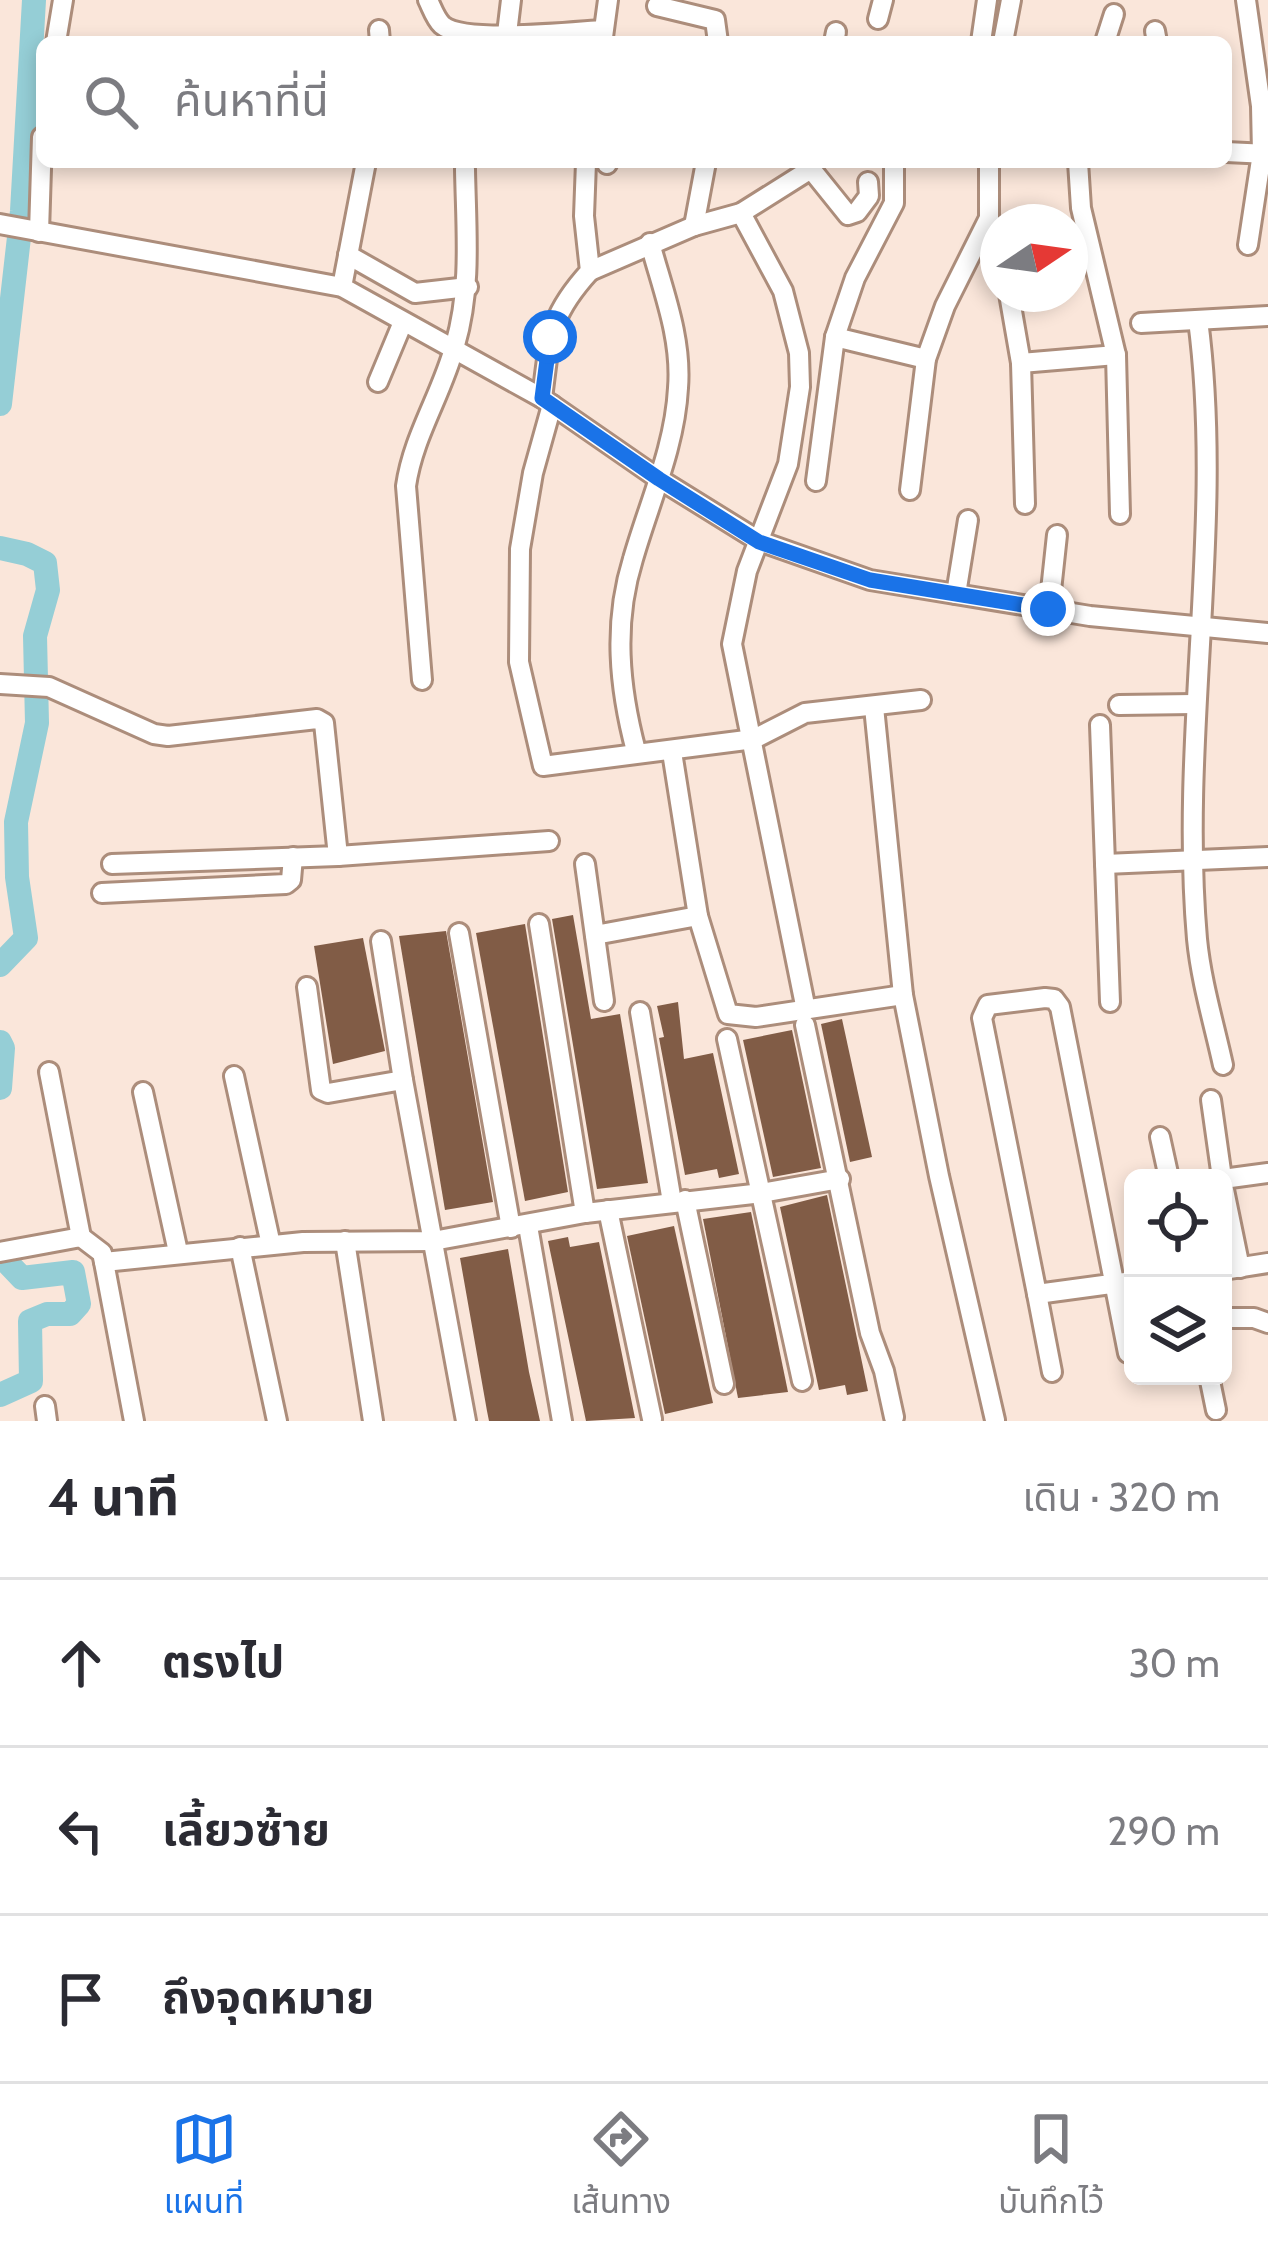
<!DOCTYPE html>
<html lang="th">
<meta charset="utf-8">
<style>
:root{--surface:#fff;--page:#f2f2f3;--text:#2b2b33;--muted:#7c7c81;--line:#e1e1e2;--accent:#1a73e8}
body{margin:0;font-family:Cabin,"Noto Sans Thai",sans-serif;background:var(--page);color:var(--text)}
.controls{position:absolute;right:36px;bottom:36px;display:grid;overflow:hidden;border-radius:18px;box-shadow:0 6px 18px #0003}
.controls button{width:108px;height:108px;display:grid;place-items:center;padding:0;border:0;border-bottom:3px solid var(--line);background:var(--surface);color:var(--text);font:60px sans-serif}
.compass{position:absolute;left:980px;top:204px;width:108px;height:108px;border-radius:50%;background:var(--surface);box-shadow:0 6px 18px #0003;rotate:77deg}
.stop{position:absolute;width:36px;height:36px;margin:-27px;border:9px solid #1a73e8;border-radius:50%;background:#fff}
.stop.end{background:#1a73e8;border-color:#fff;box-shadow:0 3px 12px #0008}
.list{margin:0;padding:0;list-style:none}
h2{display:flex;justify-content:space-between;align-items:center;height:156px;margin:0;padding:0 48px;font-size:51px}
h2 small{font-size:39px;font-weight:400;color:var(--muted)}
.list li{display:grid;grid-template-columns:78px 1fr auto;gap:36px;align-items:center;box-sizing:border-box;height:168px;padding:0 48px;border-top:3px solid var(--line)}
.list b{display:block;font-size:45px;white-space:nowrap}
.list em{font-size:39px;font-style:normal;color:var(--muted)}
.icon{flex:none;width:66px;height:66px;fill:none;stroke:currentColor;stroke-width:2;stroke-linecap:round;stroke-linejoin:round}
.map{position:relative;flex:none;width:1268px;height:1421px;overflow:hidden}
.search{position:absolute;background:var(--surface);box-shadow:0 6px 18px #0003;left:36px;right:36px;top:36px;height:132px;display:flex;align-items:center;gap:30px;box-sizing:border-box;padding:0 42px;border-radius:18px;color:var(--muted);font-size:45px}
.sheet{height:660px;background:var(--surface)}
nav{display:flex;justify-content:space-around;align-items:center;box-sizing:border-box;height:168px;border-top:3px solid var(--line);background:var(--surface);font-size:33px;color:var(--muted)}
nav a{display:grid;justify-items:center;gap:6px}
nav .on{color:var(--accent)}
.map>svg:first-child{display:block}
</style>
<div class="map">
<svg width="1268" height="1421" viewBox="0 0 1268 1421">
<rect width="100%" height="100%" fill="#fae6da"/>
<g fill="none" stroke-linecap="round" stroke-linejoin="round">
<g stroke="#95ced6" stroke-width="24">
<path d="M0 404 22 211 34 0"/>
<path d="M0 548 27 554 45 563 48 590 35 636 37 723 16 822 17 877 26 938 0 965"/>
<path d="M0 1042 3 1048 0 1088"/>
<path d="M0 1255 22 1278 73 1272 79 1304 70 1314H47L30 1321 31 1381 0 1395"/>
</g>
</g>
<g fill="#815c46">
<path d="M573 915 591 1019 620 1014 648 1183 597 1189 552 919Z"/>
<path d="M525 924 568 1192 525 1201 476 933Z"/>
<path d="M446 931 493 1202 445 1210 399 936Z"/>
<path d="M363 938 385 1051 333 1064 314 946Z"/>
<path d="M678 1002 684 1059 713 1053 739 1174 719 1178 717 1169 685 1175 659 1038 664 1037 657 1006Z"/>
<path d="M842 1019 872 1157 850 1162 821 1024Z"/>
<path d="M792 1030 821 1168 773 1177 743 1040Z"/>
<path d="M827 1195 868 1391 847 1395 845 1385 819 1390 780 1207Z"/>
<path d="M751 1212 788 1392 738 1398 703 1219Z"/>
<path d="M674 1226 713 1403 665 1414 627 1236Z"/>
<path d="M568 1237 570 1247 599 1242 635 1418 586 1421 548 1241Z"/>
<path d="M508 1249 529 1372 540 1421H489L487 1411 460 1258Z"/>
</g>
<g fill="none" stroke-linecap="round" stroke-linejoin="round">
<g stroke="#ac8d7b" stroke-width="24">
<g id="minor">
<path d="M428 0C432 8 435 18 442 25 464 44 571 32 603 30"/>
<path d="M1246 0 1261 106 1262 153 1248 245"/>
<path d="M657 6 715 20 718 42"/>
<path d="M878 19 883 0"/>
<path d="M379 30 380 42"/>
<path d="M1155 31 1157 42"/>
<path d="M603 37 608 0"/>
<path d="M56 42 63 0"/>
<path d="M506 42 511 0"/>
<path d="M834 42 836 32"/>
<path d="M981 42 987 0"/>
<path d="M1003 42 1011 0"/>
<path d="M1105 42 1114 14"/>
<path d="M1226 152 1268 154"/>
<path d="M989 162V218L998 251"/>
<path d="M1078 162 1081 208 1116 355 1120 514"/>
<path d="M607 164 608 162"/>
<path d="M811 169 848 215 857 212 869 196 868 182"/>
<path d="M741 213 783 291 799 353 800 387 788 464 747 571 732 644 806 1010"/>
<path d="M0 224 342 287 542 398 659 479 759 541 870 580 1090 616 1268 633"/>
<path d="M694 226 706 162"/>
<path d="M39 232 42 137"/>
<path d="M348 255 415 293 468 287"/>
<path d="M590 271 694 226 741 213 811 169 815 162"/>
<path d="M342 287 366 162"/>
<path d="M1009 294 1021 363 1025 504"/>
<path d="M1198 320C1225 525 1179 733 1197 939 1201 981 1214 1024 1223 1065"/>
<path d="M1141 323 1268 316"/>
<path d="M835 337 926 359"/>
<path d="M1021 363 1116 355"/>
<path d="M378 382 403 322"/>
<path d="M542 398C550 338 548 317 590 271L584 216 586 162"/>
<path d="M552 405 533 473 520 549 519 662 543 766 754 739 805 713 921 700"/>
<path d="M816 481 835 337 855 278 894 203V162"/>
<path d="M910 490 926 359 945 306 989 218"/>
<path d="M956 594 968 520"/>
<path d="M1049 609 1057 535"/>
<path d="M422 680 406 486C413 436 442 394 455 345 472 287 466 229 465 169"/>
<path d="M0 684 49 687 154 734 168 736 317 719 324 723 338 856 112 864"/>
<path d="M1119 705 1194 704"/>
<path d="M874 707 903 995 939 1176 995 1420"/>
<path d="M1100 725 1110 1002"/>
<path d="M636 751C619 687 613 623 633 559 649 503 675 447 678 388 682 338 663 291 650 243"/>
<path d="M672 752 698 916 728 1014 756 1017 903 995"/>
<path d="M338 856 549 841"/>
<path d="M585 864 604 1001"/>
<path d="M1105 864 1268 857"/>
<path d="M102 893 286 884 291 880 293 857"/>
<path d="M539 924 585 1213"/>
<path d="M459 933 511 1228"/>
<path d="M595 935 698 916"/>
<path d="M381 941 403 1080 466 1421"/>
<path d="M307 987 321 1090 328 1093 403 1080"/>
<path d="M640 1012 672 1202"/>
<path d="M805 1025 870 1333 884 1371 894 1417"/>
<path d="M727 1039 802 1381"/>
<path d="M49 1072 81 1237"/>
<path d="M234 1076 271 1245"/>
<path d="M143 1092 178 1252"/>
<path d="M1211 1100 1222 1178"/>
<path d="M1160 1137 1169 1178"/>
<path d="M1223 1179 1268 1173"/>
<path d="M1223 1185 1240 1268"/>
<path d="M685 1200 724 1384"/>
<path d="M608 1210 652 1419"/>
<path d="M528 1226 562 1421"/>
<path d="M345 1241 373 1421"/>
<path d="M240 1247 277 1421"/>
<path d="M0 1252 81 1237 102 1253 104 1262 303 1242 433 1241 585 1213 762 1193 840 1179"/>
<path d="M104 1262 134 1421"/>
<path d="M1223 1270 1268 1263"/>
<path d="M1037 1294 1052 1372"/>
<path d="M1223 1318H1254L1268 1323"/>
<path d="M1128 1353 1060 1007 1054 999 1045 998 988 1005 982 1018 1037 1294 1133 1281"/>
<path d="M1209 1376 1216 1410"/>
<path d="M45 1406 47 1421"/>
</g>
</g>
<use href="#minor" stroke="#fff" stroke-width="18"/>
</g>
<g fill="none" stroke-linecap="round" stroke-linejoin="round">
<path stroke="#1a73e8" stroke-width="15" d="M550 337 542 398 659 479 759 542 870 580 1048 609"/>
</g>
</svg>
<div class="controls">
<button><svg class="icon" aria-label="locate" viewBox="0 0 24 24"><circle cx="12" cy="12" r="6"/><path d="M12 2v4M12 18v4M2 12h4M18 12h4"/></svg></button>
<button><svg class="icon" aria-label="layers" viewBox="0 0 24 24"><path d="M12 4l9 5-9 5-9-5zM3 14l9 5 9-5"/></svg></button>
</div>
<svg class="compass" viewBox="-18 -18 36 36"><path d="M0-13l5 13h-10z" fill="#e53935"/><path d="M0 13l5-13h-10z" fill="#7c7c81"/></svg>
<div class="stop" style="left:550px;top:337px"></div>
<div class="stop end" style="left:1048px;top:609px"></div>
<div class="search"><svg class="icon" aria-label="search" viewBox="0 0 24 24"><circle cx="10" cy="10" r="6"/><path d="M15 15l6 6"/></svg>ค้นหาที่นี่</div>
</div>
<section class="sheet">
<h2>4 นาที<small>เดิน · 320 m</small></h2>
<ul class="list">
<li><svg class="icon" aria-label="ahead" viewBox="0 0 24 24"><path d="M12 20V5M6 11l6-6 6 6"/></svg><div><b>ตรงไป</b></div><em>30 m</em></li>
<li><svg class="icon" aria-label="left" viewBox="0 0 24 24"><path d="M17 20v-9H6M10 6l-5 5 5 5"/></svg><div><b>เลี้ยวซ้าย</b></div><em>290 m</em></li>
<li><svg class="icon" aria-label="arrive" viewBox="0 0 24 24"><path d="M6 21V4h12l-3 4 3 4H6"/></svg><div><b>ถึงจุดหมาย</b></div></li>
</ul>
</section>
<nav>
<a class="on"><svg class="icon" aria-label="map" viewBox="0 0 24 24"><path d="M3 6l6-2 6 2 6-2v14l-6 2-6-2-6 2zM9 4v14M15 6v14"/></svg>แผนที่</a>
<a><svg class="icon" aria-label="directions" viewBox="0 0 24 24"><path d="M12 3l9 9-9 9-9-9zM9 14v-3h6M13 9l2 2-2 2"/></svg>เส้นทาง</a>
<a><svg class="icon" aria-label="saved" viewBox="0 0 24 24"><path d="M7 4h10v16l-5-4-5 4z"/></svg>บันทึกไว้</a>
</nav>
